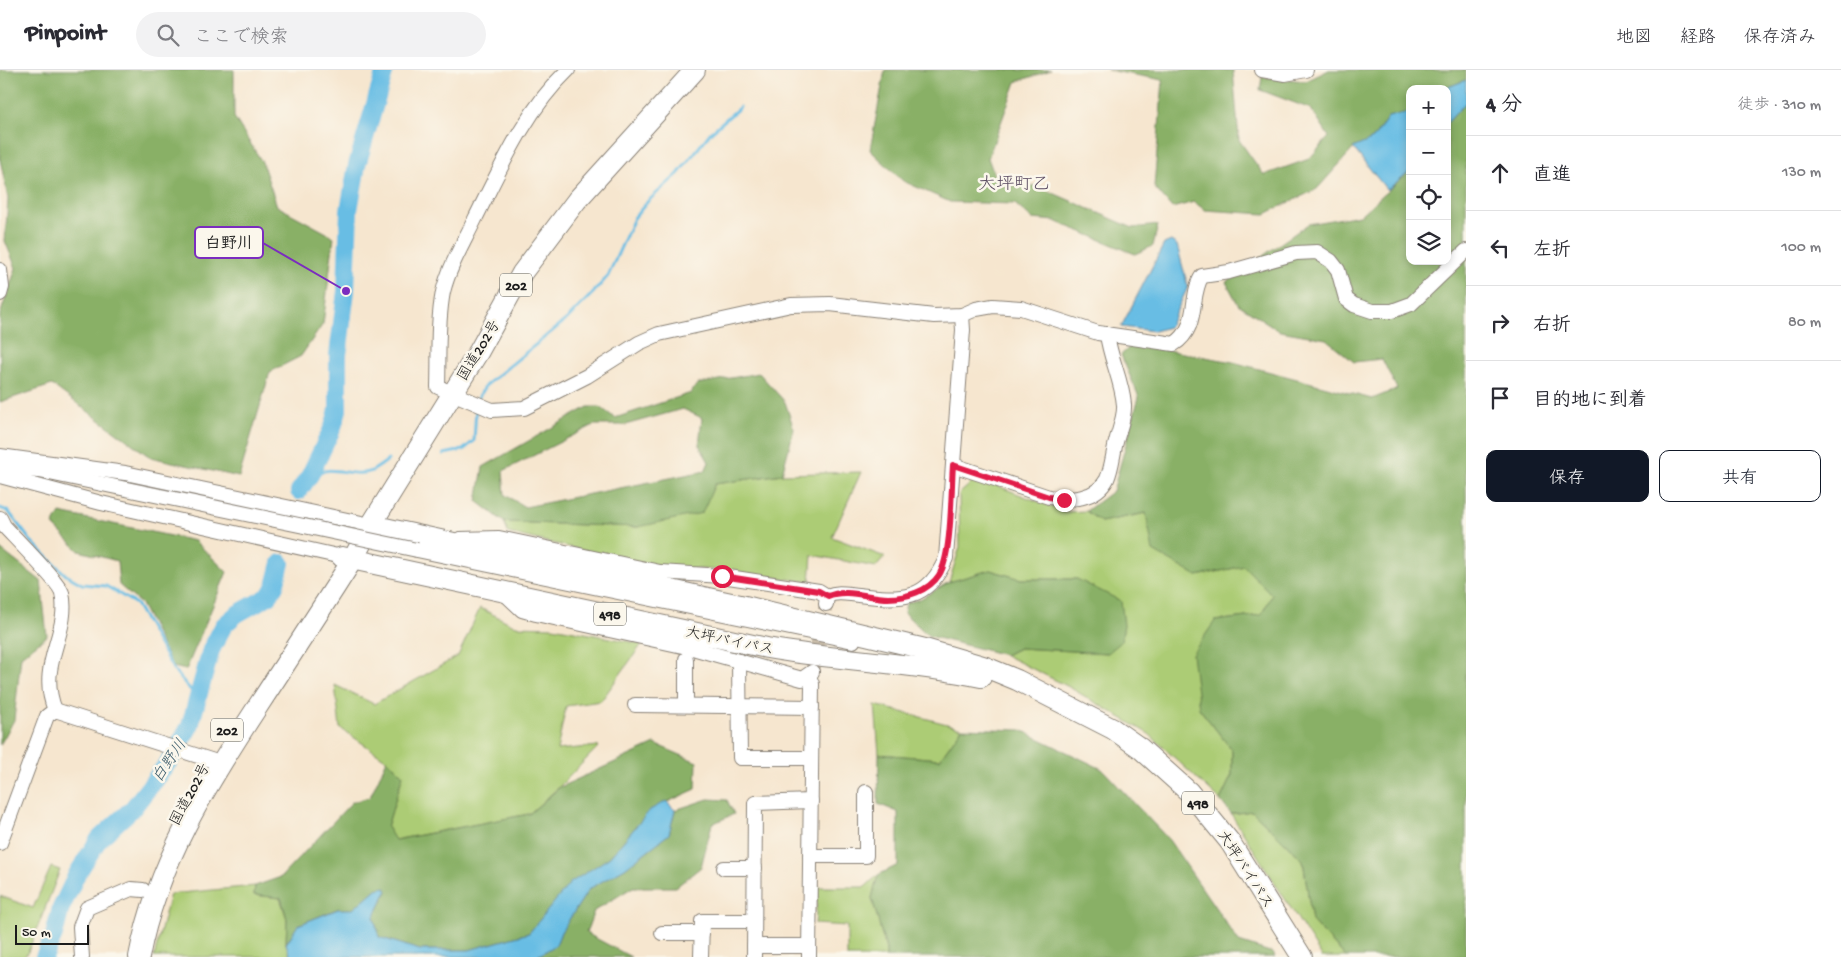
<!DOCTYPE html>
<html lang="ja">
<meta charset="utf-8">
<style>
:root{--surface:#fff;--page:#f2f2f3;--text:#2b2b33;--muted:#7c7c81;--line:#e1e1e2;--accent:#111827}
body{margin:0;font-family:"Gochi Hand","Klee One",sans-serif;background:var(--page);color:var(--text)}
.controls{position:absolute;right:15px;top:15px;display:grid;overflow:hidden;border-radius:10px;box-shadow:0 2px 8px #0003}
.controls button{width:45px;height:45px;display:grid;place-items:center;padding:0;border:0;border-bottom:1px solid var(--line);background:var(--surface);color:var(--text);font:25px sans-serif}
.scale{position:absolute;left:15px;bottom:12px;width:74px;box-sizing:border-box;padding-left:5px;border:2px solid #1c1c1c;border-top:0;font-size:14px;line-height:18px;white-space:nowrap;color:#1c1c1c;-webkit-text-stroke:4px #fbf7ec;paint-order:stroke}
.stop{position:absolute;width:15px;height:15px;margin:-11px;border:4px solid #e11d48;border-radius:50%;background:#fff}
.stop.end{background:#e11d48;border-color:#fff;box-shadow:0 1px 5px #0008}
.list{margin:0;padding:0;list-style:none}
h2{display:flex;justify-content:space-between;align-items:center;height:65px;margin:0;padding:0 20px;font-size:21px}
h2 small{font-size:16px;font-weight:400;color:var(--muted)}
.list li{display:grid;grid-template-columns:32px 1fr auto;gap:15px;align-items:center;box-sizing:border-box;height:75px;padding:0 20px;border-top:1px solid var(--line)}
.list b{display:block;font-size:19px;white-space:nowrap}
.list em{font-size:16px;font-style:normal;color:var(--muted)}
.actions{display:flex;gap:10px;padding:15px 20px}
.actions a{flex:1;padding:11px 0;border:1px solid var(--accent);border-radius:10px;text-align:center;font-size:18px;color:var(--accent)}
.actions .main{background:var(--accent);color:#fff}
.icon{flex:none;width:28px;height:28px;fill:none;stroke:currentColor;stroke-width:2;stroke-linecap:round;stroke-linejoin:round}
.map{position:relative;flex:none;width:1466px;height:887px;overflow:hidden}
header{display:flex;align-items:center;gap:30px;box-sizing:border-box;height:70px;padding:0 25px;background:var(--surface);border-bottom:1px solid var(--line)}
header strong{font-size:24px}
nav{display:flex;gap:28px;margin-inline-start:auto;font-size:18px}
.search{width:350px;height:45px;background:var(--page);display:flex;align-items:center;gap:12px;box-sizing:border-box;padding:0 18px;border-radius:28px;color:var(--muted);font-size:19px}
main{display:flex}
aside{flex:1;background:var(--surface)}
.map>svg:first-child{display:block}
</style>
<header>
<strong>Pinpoint</strong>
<div class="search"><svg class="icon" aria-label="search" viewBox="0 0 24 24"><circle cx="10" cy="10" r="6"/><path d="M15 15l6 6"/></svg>ここで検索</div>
<nav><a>地図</a><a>経路</a><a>保存済み</a></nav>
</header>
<main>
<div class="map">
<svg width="1466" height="887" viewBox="0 0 1466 887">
<rect width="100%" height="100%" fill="#fbf7ec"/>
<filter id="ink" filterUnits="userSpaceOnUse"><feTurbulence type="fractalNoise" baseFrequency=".02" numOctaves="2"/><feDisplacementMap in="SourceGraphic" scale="10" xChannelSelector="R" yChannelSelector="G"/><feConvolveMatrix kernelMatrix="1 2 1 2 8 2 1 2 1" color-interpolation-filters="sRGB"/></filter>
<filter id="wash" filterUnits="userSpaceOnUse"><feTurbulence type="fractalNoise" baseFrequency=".0096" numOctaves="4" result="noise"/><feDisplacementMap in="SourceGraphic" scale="20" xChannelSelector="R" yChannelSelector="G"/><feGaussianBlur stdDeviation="1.12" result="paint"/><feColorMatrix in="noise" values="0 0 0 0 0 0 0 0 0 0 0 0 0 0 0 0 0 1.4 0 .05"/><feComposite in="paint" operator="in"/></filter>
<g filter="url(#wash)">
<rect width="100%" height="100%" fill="#f6e6cf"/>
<g fill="#accc74" stroke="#647448">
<path d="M861 402 832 467 885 487 876 497 812 485 810 512 720 500 656 497 508 463 504 452 638 457 715 414 782 404Z"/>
<path d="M977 408 1065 442 1086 441 1101 452 1147 443 1197 506 1244 496 1273 525 1262 545 1215 551 1199 638 1232 680V705L1220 730 1149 664 1069 617 1005 585 1019 578 1108 583 1077 509H1021L990 500 949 512 960 477 959 424Z"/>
<path d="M480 538 516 556 553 557 642 574 601 631 566 636 557 680 599 676 560 716 529 744 394 770 387 757 403 705 387 690 340 658 335 615 374 634 458 586Z"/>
<path d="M875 635 962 658 940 689 879 684Z"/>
<path d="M1252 741 1303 790 1312 851 1346 887H1322L1231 744Z"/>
<path d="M51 797 60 800 28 882 24 887H0V826L33 838Z"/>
<path d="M878 805 872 828 886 880V887H847V856L815 854 818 817H865Z"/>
<path d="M255 816 254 825 280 828 287 849 286 874 291 887H154L170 824Z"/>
</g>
<g fill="#89b066" stroke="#526641" fill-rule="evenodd">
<path d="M0 0H234V47L262 92 277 136 334 167 323 254 301 286 270 302 239 407 150 387 52 315 0 332V245L16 198 5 171 8 129 0 89Z"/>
<path d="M885 0H1051L1016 12 988 88 998 115 1037 116 1133 158 1158 155 1153 176 1135 184 1055 151 1032 149 1015 134 950 132 903 111 870 80Z"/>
<path d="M1107 0H1233L1239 70 1264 105 1309 89 1329 67 1311 39 1260 20 1262 7 1306 11 1329 0H1466V10L1443 19H1410V42L1388 47 1373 69 1353 79 1317 119 1265 144 1205 140 1194 132 1172 138 1154 117 1163 10Z"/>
<path d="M1466 32V887H1346L1312 851 1303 790 1252 741 1231 744 1220 730 1232 705V680L1199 638 1192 584 1215 551 1261 545 1272 525 1244 496 1197 506 1153 481 1146 443 1101 452 1086 441 1113 421 1139 327 1121 285 1133 274 1233 292 1372 329 1397 319 1382 289 1354 292 1326 269 1280 261 1238 234 1226 212 1308 154 1360 145 1410 101V191H1447V53Z"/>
<path d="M759 303 785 332 794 359 782 404 715 414 702 443 638 457 504 452 477 431 483 397 588 337H600L615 348 691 323 697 314ZM683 339 702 348 699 375 709 392 705 401 525 437 505 425 503 401 594 355H625Z"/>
<path d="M60 443 195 471 227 502 186 600 173 597 141 534 119 515 117 491 79 481 53 455Z"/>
<path d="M0 479 41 511 47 566 21 586 14 650 0 675Z"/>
<path d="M990 500 1021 509H1077L1121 531 1124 555 1121 572 1108 583 1019 578 1005 585 929 566 904 543 906 533 920 529 949 512Z"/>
<path d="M962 658 1021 660 1102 699 1169 770 1239 872 1273 883 1275 887H886V879L872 828 878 805 898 795V742L878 734 879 684 940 689Z"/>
<path d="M655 674 697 692 696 719 650 740 610 787 570 814 529 863 469 880H420L379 867 374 847 387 821 376 819 353 839H337L298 855 286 874 287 849 281 828 254 825 255 816 281 807 352 732 370 727 387 690 403 705 387 757 395 770 529 744 560 717Z"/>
<path d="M708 729 727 730 734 744 712 754 701 797 676 817H633L594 841 586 863 631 887H536L556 875 561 862 589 819 625 798 669 764 675 740Z"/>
</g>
<g fill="#67bde4" stroke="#426c80">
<path d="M1466 10V32L1447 53V19H1443Z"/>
<path d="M1410 42V101L1387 120 1353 78 1373 69 1388 47Z"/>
<path d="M1171 171 1177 175 1188 217 1169 257 1154 261 1121 257 1164 174Z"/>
<path d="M666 731 675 740 669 764 625 798 589 819 561 862 556 875 536 887H291L286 874 298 855 338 839H353L376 819 385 817 387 821 374 847 379 867 420 880H469L529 863 570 813 610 787 650 740Z"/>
</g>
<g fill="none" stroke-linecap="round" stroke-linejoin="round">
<g stroke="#67bde4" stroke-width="3">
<path d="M477 330 485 316 567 249 593 223 608 206 634 148 648 131 678 104 711 62 740 37"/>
<path d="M444 384 463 380 474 371 476 338"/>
<path d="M310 405C334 393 351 409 372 401 377 398 383 394 388 390"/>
<path d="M0 438 8 441 30 470 66 505 82 514 106 516 136 534 173 599 199 630"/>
</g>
<g stroke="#67bde4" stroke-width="18">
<path d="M299 421 310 405 333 357 338 340V285L346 221 349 140 357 95 385 0"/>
<path d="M44 887 54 865 61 838 77 804 99 769 133 738 170 690 190 656 211 580 224 555 237 544 269 526 275 516 281 493"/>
</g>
</g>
</g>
<g filter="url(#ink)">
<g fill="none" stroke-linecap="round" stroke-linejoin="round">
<path stroke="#cabeab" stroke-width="14" stroke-dasharray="14 7" stroke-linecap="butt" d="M812 602 826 534"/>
<g stroke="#898176" stroke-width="16">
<g id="minor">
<path d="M568 0C526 40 501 97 475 149 464 172 449 197 443 222 437 253 439 286 438 317L492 340 524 338 587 306 639 273 659 264 791 235 830 234 934 246 962 245 976 239 993 236 1021 238 1098 263 1174 274C1200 258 1189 225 1202 206L1229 202 1296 183 1317 182 1331 191 1338 200 1346 229 1354 235 1372 241H1392L1411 234 1466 181"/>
<path d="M1262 0 1285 4 1306 0"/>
<path d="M0 200 2 217 0 224"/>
<path d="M0 386 125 403 371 455"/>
<path d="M953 395 1049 427C1069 431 1096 430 1107 409 1112 398 1113 383 1116 372 1119 360 1125 346 1124 335 1122 310 1110 289 1107 264"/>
<path d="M0 398 39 401"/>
<path d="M30 399 304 456"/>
<path d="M0 406 101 433 342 487"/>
<path d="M0 448 4 456C14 467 60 513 62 523 71 563 36 594 55 640"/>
<path d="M460 469 499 468 660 502 722 506 819 521 827 526 826 534"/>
<path d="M417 480 853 571"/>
<path d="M504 523 522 540 536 544 696 579 802 609 812 602"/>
<path d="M827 526C838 521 847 524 858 525 900 530 928 532 946 488L963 260 962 245"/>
<path d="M686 589V635"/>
<path d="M739 591 740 688H811"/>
<path d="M635 635 812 637"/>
<path d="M0 773 47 646 55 640 220 693"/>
<path d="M810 786H866V722"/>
<path d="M724 798H755"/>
<path d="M662 863H702"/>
<path d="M754 876H809"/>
<path d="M82 887 80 857 87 838 131 819 143 820"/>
<path d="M701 887 702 851H754"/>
<path d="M754 887 755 733 811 731"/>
<path d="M809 887 812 614 809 606"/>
</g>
</g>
<g stroke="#898176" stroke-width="22">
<g id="highway">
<path d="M371 455 745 536 925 579 983 596 1017 610 1113 659 1140 678 1189 722 1230 772 1302 887"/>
<path d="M342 487 767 578C838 591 910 592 981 607"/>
<path d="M139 887C157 793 207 714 258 636 290 587 322 538 353 489L371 455 479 281 522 203 577 130 695 0"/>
</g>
</g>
<use href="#minor" stroke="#fff" stroke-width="14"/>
<use href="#highway" stroke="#fff" stroke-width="20"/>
<g stroke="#898176" stroke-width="16" stroke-linecap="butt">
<path id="minor-bridge" d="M304 456 417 480"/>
</g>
<use href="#minor-bridge" stroke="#fff" stroke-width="14"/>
</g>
</g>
<g fill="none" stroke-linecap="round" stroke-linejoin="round" filter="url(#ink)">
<path stroke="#e11d48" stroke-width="6" d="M722 506 819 521 828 526C846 518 869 528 888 528 906 528 929 521 939 505 952 486 951 421 953 395L1049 427 1064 430"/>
</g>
<g text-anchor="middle" stroke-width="5" stroke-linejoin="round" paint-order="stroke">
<g fill="#fbf7ec" stroke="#5f5e5a" stroke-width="1">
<rect x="500" y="203.5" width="32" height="23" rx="4"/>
<rect x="594" y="532.5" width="32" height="23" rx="4"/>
<rect x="211" y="648.5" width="32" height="23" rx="4"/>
<rect x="1182" y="721.5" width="32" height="23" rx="4"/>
</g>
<g font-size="14" font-weight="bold" fill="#1c1c1c">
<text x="516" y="220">202</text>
<text x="610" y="549">498</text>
<text x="227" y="665">202</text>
<text x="1198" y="738">498</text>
</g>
<g font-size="15" fill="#1c1c1c" stroke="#fbf7ec">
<text transform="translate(478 280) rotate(-59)" y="5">国道202号</text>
<text transform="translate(730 570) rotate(12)" y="5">大坪バイパス</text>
<text transform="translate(189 724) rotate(-62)" y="5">国道202号</text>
<text transform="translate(1246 799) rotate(57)" y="5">大坪バイパス</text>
</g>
<g font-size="16" font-style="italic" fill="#3a5c6c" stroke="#fbf7ec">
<text transform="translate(168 690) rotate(-56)" y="6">白野川</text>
</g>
<g font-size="18" fill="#5a4b61" stroke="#fbf7ec">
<text x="1014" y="119">大坪町乙</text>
</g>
</g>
<path fill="none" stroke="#7b2cbf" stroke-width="2" d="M346 221L263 173"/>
<circle fill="#7b2cbf" stroke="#fbf7ec" stroke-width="2" cx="346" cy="221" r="5"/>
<rect fill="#fbf7ec" stroke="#7b2cbf" stroke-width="2" x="195" y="157" width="68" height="31" rx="5"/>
<g font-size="16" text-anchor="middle" font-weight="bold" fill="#1c1c1c">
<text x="229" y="178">白野川</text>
</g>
</svg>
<div class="controls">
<button>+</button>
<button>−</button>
<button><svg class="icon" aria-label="locate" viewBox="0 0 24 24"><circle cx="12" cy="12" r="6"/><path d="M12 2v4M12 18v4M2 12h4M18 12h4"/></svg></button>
<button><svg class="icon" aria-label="layers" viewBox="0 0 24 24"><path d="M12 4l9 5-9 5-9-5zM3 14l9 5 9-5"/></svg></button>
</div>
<div class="scale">50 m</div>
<div class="stop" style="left:722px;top:506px"></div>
<div class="stop end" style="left:1064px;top:430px"></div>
</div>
<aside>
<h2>4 分<small>徒歩 · 310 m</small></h2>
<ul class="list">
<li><svg class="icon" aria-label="ahead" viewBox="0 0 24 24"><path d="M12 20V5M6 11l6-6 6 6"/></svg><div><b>直進</b></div><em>130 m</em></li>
<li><svg class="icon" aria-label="left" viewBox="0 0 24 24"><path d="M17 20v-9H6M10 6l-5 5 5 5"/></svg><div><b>左折</b></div><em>100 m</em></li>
<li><svg class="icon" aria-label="right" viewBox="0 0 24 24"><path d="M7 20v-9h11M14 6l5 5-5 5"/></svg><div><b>右折</b></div><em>80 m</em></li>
<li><svg class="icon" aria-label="arrive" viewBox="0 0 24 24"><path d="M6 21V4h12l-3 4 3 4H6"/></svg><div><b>目的地に到着</b></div></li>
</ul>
<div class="actions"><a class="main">保存</a><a>共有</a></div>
</aside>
</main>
